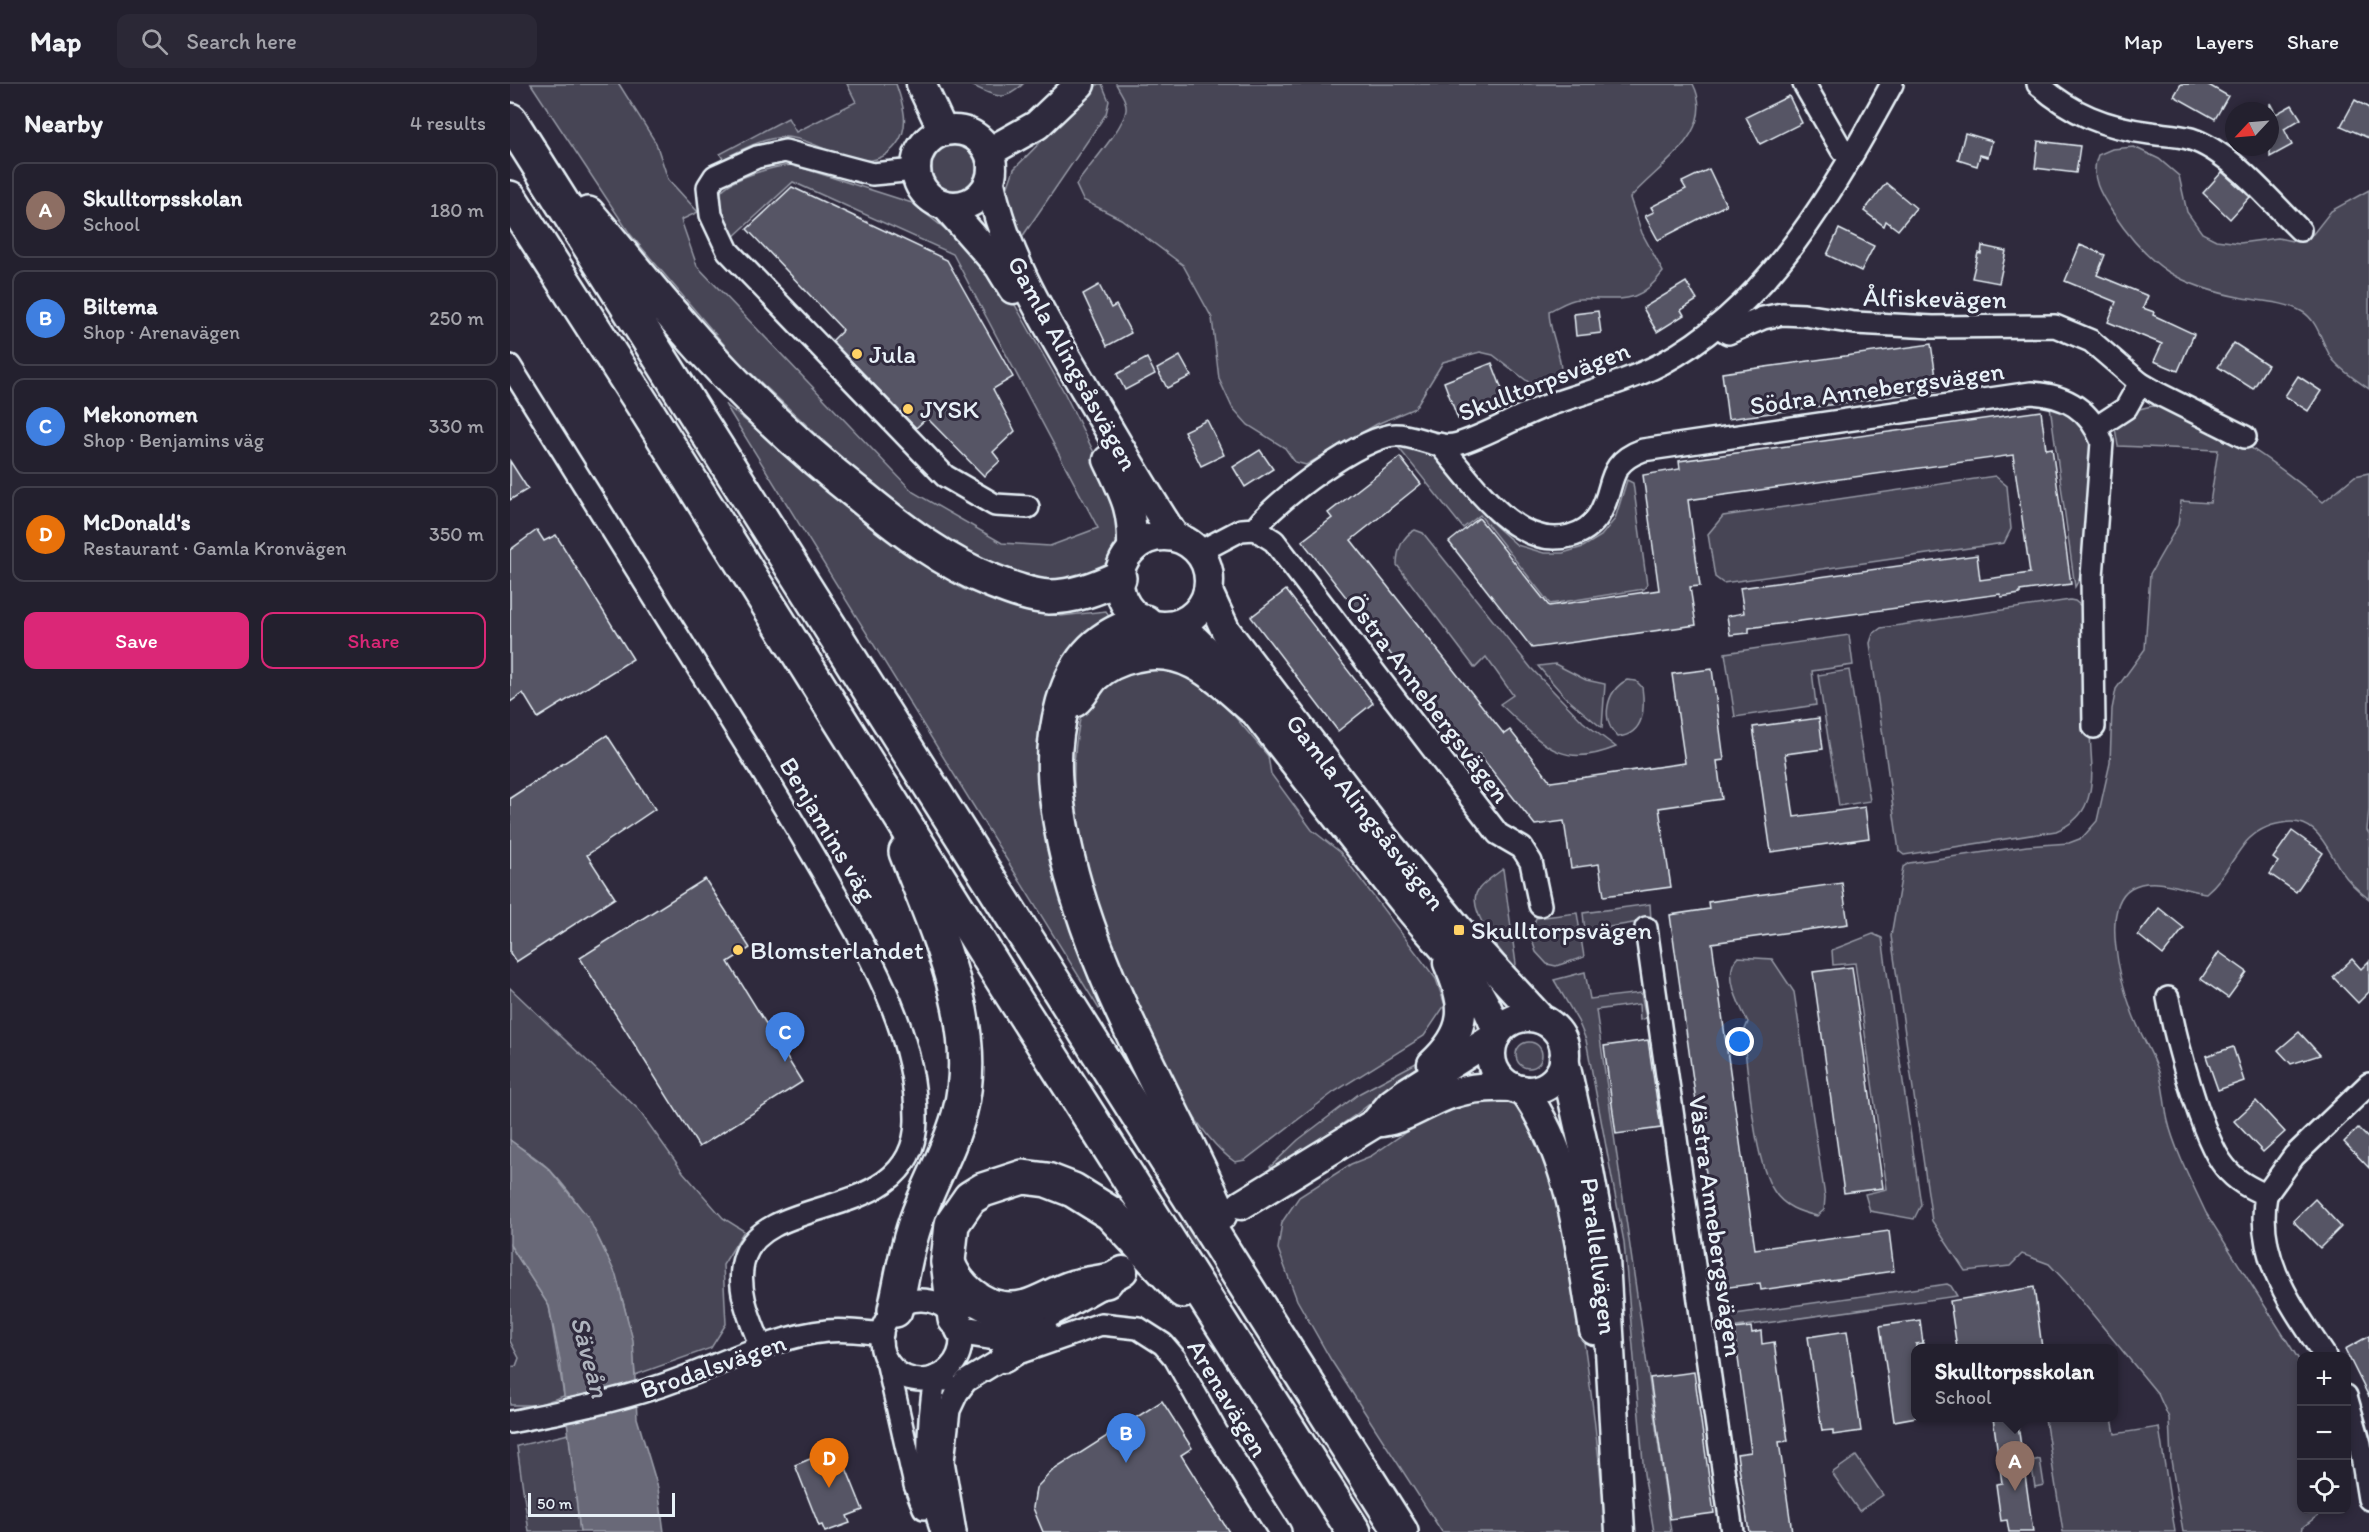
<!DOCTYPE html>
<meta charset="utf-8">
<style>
:root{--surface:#23202e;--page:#2b2836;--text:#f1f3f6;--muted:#a3a3aa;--line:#403e4a;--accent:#db2777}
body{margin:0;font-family:Itim,sans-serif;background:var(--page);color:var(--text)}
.controls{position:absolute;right:18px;bottom:18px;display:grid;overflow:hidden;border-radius:12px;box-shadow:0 3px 9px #0003}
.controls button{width:54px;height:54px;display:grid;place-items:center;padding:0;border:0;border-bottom:2px solid var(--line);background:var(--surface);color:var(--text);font:30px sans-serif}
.compass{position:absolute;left:1715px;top:18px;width:54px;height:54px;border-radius:50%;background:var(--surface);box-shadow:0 3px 9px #0003;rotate:244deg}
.scale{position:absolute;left:18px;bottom:15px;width:147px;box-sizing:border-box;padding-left:6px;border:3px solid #e8f1f8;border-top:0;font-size:16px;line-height:21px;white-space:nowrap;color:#e8f1f8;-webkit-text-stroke:4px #2f2a3d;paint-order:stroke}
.you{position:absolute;left:1230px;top:958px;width:21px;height:21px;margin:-15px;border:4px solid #fff;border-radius:50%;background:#1a73e8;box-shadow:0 0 0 9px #1a73e833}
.badge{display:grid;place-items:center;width:39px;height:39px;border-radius:50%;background:var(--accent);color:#fff;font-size:20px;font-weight:700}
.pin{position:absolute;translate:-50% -50px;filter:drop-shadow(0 2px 3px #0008)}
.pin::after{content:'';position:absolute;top:32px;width:21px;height:18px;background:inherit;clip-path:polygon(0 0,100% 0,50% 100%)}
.popup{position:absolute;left:1401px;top:1260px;width:207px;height:78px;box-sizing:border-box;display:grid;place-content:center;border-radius:12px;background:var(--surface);filter:drop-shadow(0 2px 4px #0005);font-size:20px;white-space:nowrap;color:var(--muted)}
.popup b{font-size:22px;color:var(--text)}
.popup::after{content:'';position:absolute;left:50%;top:100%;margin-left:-12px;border:12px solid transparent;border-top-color:var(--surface)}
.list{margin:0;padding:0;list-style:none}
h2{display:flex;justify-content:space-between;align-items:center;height:78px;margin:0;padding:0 24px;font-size:26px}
h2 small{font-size:20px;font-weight:400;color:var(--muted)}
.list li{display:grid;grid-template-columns:39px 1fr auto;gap:18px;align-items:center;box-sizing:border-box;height:96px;margin:0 12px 12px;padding:0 12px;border:2px solid var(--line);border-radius:12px}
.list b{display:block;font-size:22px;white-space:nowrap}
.list p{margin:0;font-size:20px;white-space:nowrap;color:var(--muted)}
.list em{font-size:20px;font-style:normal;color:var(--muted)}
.actions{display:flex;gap:12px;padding:18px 24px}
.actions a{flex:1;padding:14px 0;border:2px solid var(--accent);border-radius:12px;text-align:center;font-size:21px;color:var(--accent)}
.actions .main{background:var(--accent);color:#fff}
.icon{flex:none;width:33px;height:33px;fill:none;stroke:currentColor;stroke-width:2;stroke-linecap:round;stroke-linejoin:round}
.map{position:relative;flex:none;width:1859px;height:1448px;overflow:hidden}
header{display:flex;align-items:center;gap:36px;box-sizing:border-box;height:84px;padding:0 30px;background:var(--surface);border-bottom:2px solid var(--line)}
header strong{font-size:28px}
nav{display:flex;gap:33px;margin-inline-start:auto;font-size:21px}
.search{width:420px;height:54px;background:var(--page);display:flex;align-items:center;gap:15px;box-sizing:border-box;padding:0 21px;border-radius:12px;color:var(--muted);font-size:22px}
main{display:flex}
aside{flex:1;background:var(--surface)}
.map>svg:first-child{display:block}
</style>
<header>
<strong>Map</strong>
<div class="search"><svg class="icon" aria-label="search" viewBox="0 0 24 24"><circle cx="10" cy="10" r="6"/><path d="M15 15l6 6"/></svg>Search here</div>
<nav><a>Map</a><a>Layers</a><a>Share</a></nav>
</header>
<main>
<aside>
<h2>Nearby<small>4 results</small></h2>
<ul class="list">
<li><span class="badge" style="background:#8d6e63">A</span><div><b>Skulltorpsskolan</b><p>School</p></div><em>180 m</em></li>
<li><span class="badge" style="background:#3f7fe0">B</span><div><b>Biltema</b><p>Shop · Arenavägen</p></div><em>250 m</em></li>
<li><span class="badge" style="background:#3f7fe0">C</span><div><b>Mekonomen</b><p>Shop · Benjamins väg</p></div><em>330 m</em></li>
<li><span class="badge" style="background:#e8710a">D</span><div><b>McDonald's</b><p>Restaurant · Gamla Kronvägen</p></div><em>350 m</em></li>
</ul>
<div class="actions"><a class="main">Save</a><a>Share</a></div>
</aside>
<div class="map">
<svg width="1859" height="1448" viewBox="0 0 1859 1448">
<rect width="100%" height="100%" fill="#2f2a3d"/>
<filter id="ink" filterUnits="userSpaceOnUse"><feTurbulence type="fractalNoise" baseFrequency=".0167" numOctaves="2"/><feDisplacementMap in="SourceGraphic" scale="12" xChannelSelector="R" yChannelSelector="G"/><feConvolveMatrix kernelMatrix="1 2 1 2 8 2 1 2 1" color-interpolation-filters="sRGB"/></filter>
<g filter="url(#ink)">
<g fill="#464455" stroke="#979aa6" stroke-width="1.5">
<path d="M21 0H109L146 59 158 95 188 128 171 136 187 182 403 408 492 459 540 462 588 444 443 170 283 98 222 154C218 143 207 127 208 114 211 95 266 82 283 81L402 119 471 173 500 212 554 308 606 413 612 460 594 489 540 499 492 487 447 465 346 387 229 278 120 150Z"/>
<path d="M337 0H386C393 20 401 43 386 61 355 100 310 53 274 53 252 54 231 66 213 75L210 70 278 34 286 48 346 18Z"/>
<path d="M459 0H513C492 21 482 10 459 0Z"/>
<path d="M588 0H592L599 17 596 30 510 156 495 111 504 85Z"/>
<path d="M606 0H1183C1208 49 1147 82 1120 114L1132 149 1153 188C1126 224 1109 213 1069 215 1060 215 1048 223 1039 227 1039 248 1050 265 1051 286L1036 299 1021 300 983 271 970 268 933 278 905 324 867 340 796 381 785 378 775 364 738 341 722 323 709 295 702 234 673 181 611 135 573 116 566 101C577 84 614 44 616 26 617 16 610 8 606 0Z"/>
<circle cx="444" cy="84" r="22"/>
<path d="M1624 63 1649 75 1669 92 1677 128 1692 149 1706 156 1730 159 1768 154 1787 158 1803 150 1821 127 1859 106V305C1846 296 1833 288 1823 276 1812 262 1809 236 1791 227 1775 218 1751 217 1733 214 1669 202 1639 183 1603 129 1591 111 1579 93 1588 71L1602 65Z"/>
<path d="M215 320 407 476 453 505 500 521 551 532 596 527 599 533 566 568 541 607 593 922 589 925Z"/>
<path d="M1540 322C1562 330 1585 349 1585 375 1585 395 1576 415 1575 435 1574 456 1577 485 1565 503Z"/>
<path d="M1643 322C1697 326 1772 384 1813 418L1845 392 1859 389V725L1857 746 1859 750V815C1848 807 1838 797 1830 785 1815 761 1806 732 1772 739 1758 741 1746 747 1736 758 1722 775 1714 794 1696 809 1673 806 1644 791 1621 804 1590 823 1611 898 1621 925 1628 947 1641 966 1649 988 1654 1004 1654 1020 1658 1037 1664 1064 1684 1103 1696 1129L1791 1279 1792 1426H1815L1793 1443 1792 1448H1673L1661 1376 1659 1334 1648 1310 1556 1198 1539 1180 1512 1170 1500 1182 1455 1187 1422 1137 1381 852 1393 783 1399 779 1517 762 1559 759 1572 754 1587 737 1600 679 1602 625 1606 605 1635 565 1640 490 1668 441 1671 417 1700 419 1708 366 1608 362 1605 344C1615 329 1625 325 1643 322Z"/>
<path d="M884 358 920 365 980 437 1007 461 1034 469H1053L1073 463 1091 452 1105 435 1117 396 1123 399 1137 501 1134 505 1040 520 970 431 953 444Z"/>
<path d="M1485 392 1497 402 1501 445 1494 459 1213 499 1205 493 1198 450 1213 432Z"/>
<path d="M905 446 913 449 1021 584 1073 638 1106 663C1048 687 1031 657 990 620L1003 611 976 573 965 584 887 481C887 467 892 452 905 446Z"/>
<path d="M1560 516 1565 517 1571 522 1573 532 1582 684C1582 715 1575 735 1546 747L1394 771 1389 767 1360 559 1363 550 1371 544Z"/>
<path d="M1339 551 1343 581 1302 587 1306 621 1225 633 1215 569Z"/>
<path d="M630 574 691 592 758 672 761 690 802 746 830 768 926 895 935 921 914 952 824 1008 735 1076 725 1078C680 1047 646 962 624 913 615 892 605 872 597 850 581 809 570 762 565 718 561 679 567 648 575 610Z"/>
<path d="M1045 580 1076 596 1095 600 1092 644 1055 613 1028 582Z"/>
<path d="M1339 586 1360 717 1329 722 1308 591Z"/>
<path d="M1117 596 1126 597 1132 603C1135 624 1135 650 1108 653 1090 636 1096 607 1117 596Z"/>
<path d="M993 785 1006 880 1004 884C992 870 955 824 968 806 974 798 985 791 993 785Z"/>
<path d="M1140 820 1141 836 1075 847 1073 829Z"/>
<path d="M1067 829 1074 873 1046 882 1037 880 1026 868 1020 850 1026 834Z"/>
<path d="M1363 850 1372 854 1411 1121 1404 1135 1360 1127 1355 1110 1377 1105 1345 879 1323 881 1322 866Z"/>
<path d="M1228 873 1262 875 1284 908 1315 1113 1314 1126 1307 1132C1290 1128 1274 1123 1264 1107 1243 1076 1239 991 1233 950L1238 938C1229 921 1212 888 1228 873Z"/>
<path d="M1075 888 1080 915 1131 909 1136 934 1130 936 1129 920 1086 926 1161 1448H1144L1134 1390 1114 1158 1076 956 1068 937 1044 896Z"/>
<path d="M0 904 128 1025 173 1088 213 1134 234 1147 213 1181 216 1240 201 1264 125 1291C120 1214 93 1143 41 1087 30 1075 13 1066 0 1056Z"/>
<circle cx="1019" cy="971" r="13"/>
<path d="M923 970 848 1029 764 1087 760 1083 788 1056 850 1009Z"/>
<path d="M974 1012C989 1014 1006 1014 1016 1027 1040 1060 1047 1109 1055 1148 1075 1247 1087 1348 1096 1448H932L821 1276 787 1216 768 1165 772 1138 789 1113 841 1080 861 1072 931 1024Z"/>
<path d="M0 1161 39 1222 54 1312 27 1321H0V1283L6 1282 9 1274 0 1257Z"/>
<path d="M1437 1200 1441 1202 1447 1212 1205 1246 1206 1238 1211 1232Z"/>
<path d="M1535 1334H1602L1605 1350 1649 1343 1665 1448H1553Z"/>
<path d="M59 1350 70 1448H19L7 1362Z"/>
<path d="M1346 1372 1373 1411 1349 1427 1322 1389Z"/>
<path d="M1530 1375 1534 1401 1525 1403 1521 1377Z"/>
</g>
<path fill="#696978" stroke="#9c9fab" stroke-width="1.5" d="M0 1056 39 1085 78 1133 106 1191 123 1256 127 1334 148 1404 154 1448H70L50 1277 39 1222 0 1161Z"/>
<g fill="#575565" stroke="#e8f1f8" stroke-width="1.5">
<path d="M1671 0H1697L1718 12 1705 35 1664 12Z"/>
<path d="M1279 12 1292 39 1250 60 1236 33Z"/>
<path d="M1845 16 1859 24V54L1831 42Z"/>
<path d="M1760 19 1766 30 1782 21 1791 35 1774 45 1782 61 1760 73Z"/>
<path d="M1455 49 1482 57 1478 73 1470 71 1467 82 1448 76Z"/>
<path d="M1528 57 1570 62 1566 89 1525 84Z"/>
<path d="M1199 85 1216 121 1148 156 1135 132 1144 128 1141 123 1176 105 1172 98Z"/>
<path d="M1712 88 1740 113 1720 135 1693 109Z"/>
<path d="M1376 99 1406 124 1388 146 1376 137 1374 142 1354 127Z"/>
<path d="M282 103 437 176 503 293 483 305 505 347 483 368 490 377 474 392 417 334 406 344 322 257 333 246 237 145Z"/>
<path d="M1329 145 1364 162 1351 187 1317 171Z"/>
<path d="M1570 161 1595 171 1587 191 1638 212 1633 224 1644 228 1643 231 1684 250 1668 287 1644 277 1652 260 1598 238 1606 218 1555 197Z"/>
<path d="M1472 162 1496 167 1489 199 1462 194 1468 169 1471 170Z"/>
<path d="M1176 198 1187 216 1171 226 1174 231 1147 248 1133 224Z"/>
<path d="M589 201 601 224 606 221 621 249 597 262 573 210Z"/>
<path d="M1088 227 1091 249 1066 252 1064 230Z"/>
<path d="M1724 259 1758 281 1743 305 1708 283Z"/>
<path d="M1421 260 1428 306 1218 335 1212 289Z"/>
<path d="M670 272 681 292 657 304 647 285Z"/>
<path d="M637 274 645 290 615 306 607 290Z"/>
<path d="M982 279 996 316 948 335 934 298Z"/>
<path d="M1788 292 1811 307 1798 327 1775 312Z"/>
<path d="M1531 327 1536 365 1542 364 1561 500 1510 507V510L1491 513 1490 510 1239 544V549L1220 551 1217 532 1234 529 1230 504 1467 471 1470 496 1520 489 1503 371 1178 416 1190 502 1180 503 1186 541 1022 564 939 458 969 434 1039 522 1149 506 1133 391 1170 385 1169 377Z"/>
<path d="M697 336 714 371 691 382 674 347Z"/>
<path d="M750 366 763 385 735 403 723 383Z"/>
<path d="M890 373 911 400 841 456 994 650 1000 646 1041 698 1175 679 1162 590 1202 585 1214 676 1207 677 1212 715 1149 724 1161 803 1094 812 1089 780 1061 784 1054 737 1025 741 969 670 963 675 792 457 822 434 818 429Z"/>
<path d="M0 377 18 405 0 416Z"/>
<path d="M27 446 34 457 46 451 123 575 28 634 13 609 0 618V466Z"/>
<path d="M776 506 863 619 828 647 741 533Z"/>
<path d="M1309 634 1313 665 1275 670 1284 733 1355 723 1359 754 1261 768 1243 643Z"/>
<path d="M97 651 145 725 77 771 105 814 6 878 0 869V714Z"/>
<path d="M1782 747 1813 769 1786 808 1760 790 1768 778 1763 774Z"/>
<path d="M195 795 240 864 218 878 292 998 189 1063 70 874Z"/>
<path d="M1332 799 1338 840 1202 859 1245 1165 1379 1147 1384 1187 1251 1206 1250 1199 1212 1204 1160 831 1199 825 1198 818Z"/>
<path d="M1649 824 1674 844 1653 871 1628 851Z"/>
<path d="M1709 868 1737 888 1718 914 1691 895Z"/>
<path d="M1842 875 1851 885 1859 877V908L1848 919 1823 893Z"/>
<path d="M1342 883 1373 1104 1334 1109 1303 888Z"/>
<path d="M1789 948 1810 971 1781 980 1768 966Z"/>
<path d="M1138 956 1151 1044 1106 1050 1094 962Z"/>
<path d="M1723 963 1734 997 1708 1006 1696 972Z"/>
<path d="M1746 1017 1775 1048 1753 1068 1724 1037Z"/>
<path d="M1848 1044 1859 1055V1084L1834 1058Z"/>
<path d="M1805 1115 1831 1143 1810 1164 1783 1137Z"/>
<path d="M1524 1203 1532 1264H1447L1440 1217Z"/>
<path d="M1410 1236 1413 1259 1406 1260V1333L1384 1337 1370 1242Z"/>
<path d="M1241 1243 1242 1249 1251 1247 1252 1260 1264 1258 1278 1357 1269 1358 1282 1448H1239L1227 1370 1241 1368 1224 1245Z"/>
<path d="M1337 1247 1351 1347 1323 1351V1346L1312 1347 1298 1253Z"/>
<path d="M1859 1252V1313L1835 1265Z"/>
<path d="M1184 1288 1204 1429 1160 1435 1140 1294Z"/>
<path d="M652 1317 682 1364 671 1371 719 1448H533L523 1424 526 1404 542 1387Z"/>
<path d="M1483 1334H1507L1523 1448H1499L1497 1436 1491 1437 1486 1400 1492 1399Z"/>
<path d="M328 1364 353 1426 337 1432 340 1439 315 1448 312 1441 309 1442 285 1381Z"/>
</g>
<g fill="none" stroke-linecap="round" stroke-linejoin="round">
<path stroke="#4b4859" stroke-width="28" stroke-dasharray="28 14" stroke-linecap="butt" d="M641 1171 716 1129"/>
<g stroke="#e8f1f8" stroke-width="26">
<g id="street">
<path d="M1294 0 1332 66 1341 72"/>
<path d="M1528 0C1562 30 1595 43 1640 49 1653 51 1668 51 1681 55 1721 68 1760 117 1790 146"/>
<path d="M406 86 362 90 275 67 247 73 205 92 198 103 201 131 218 167 435 392 485 421 518 423"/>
<path d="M1207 242 1218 249 1253 234 1272 230 1294 231 1345 239 1423 243 1545 242 1581 257 1630 299 1649 310 1735 353"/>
<path d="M0 282C68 391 135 499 203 608 244 674 286 740 324 808 363 877 407 954 406 1037 404 1140 258 1108 235 1172 224 1202 241 1238 252 1265"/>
<path d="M1587 343 1616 324 1630 299"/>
<path d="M929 360C962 397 1005 467 1060 452 1072 449 1083 441 1089 431 1106 403 1094 380 1133 366L1521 309C1555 311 1580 325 1592 358L1582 493 1584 643"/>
<path d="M745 445 764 457 988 750 1012 764 1021 778 1030 821"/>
<path d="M689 468 731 446 745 445C763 418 853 351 886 351 907 351 927 366 948 360 978 351 1006 333 1036 322 1074 308 1115 299 1151 280 1260 222 1325 104 1382 0"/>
<path d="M1136 844 1222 1448"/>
<path d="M1658 914C1665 953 1691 1054 1715 1083 1726 1097 1740 1104 1756 1111 1745 1174 1782 1222 1815 1272"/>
<path d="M1756 1111 1784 1072 1859 1000"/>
<circle cx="411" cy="1256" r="40"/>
<path d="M377 1277 405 1401 414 1424"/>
<path d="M1836 1312 1850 1360 1859 1415"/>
<path d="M0 1338C50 1328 99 1319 147 1303 200 1286 263 1252 317 1247 336 1245 354 1248 372 1250"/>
<path d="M432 1448C414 1396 417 1347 425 1293L435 1296"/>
<path d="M445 1448 433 1377 439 1326 447 1309 456 1297 494 1274 591 1240 628 1244 653 1260 665 1274 707 1349 770 1448"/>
</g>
</g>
<g stroke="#e8f1f8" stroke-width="33">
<g id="secondary">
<path d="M411 0 433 47"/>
<circle cx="444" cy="84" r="38"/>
<path d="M479 68 527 41 570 0"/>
<path d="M480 99C496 176 537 240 576 307 605 355 633 405 664 452"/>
<path d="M436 122 489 182 503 205"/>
<path d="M598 376C615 412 623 424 622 465"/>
<circle cx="654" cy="497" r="45"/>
<path d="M698 508 716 547 868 747 949 846 1031 935"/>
<path d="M669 540 700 570C766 654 831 740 898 823 930 863 972 898 987 949"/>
<circle cx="1018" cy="970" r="37"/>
<path d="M1054 975 1079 1087 1095 1175 1110 1448"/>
<path d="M922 980C958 947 957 922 938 879"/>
<path d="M1013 1006C1063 1073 1070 1166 1084 1246"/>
<path d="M871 1038C896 1035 917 1018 941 1010 961 1003 981 1002 1002 1003"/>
<path d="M731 1121 865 1039 882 1019 897 1008 986 952"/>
<path d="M450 1246 482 1251 510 1245 613 1187"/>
<path d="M494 1274 533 1247"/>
</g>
</g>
<g stroke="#e8f1f8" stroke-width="38">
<g id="highway">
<path d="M0 36 891 1448"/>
<path d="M0 114 137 327 502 911 844 1448"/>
<path d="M78 130C108 165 136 201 166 235 222 300 285 361 353 414 393 447 434 478 482 497 500 504 520 512 539 513 564 513 587 504 609 494"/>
<path d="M635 538C590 549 566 574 553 619 539 670 544 707 554 758 582 892 655 1006 710 1130"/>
<path d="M564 616C573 609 576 598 584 591 595 581 611 574 625 571 675 559 706 591 741 622"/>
<path d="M438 1179C450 1210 482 1232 516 1223 533 1218 547 1208 564 1203 574 1200 585 1199 596 1197"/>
<path d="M385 1226C392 1194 397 1159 409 1129 422 1094 441 1063 450 1027 472 943 426 845 396 768"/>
<path d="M445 1235 438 1177 442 1140 460 1114 473 1106 513 1093 537 1096 563 1106 600 1129 673 1207"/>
</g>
</g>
<use href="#street" stroke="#2f2a3d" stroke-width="21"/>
<use href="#secondary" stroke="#2f2a3d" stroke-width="28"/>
<use href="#highway" stroke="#2f2a3d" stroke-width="33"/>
</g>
</g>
<g fill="#ffd166" stroke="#2f2a3d" stroke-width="2">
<circle cx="347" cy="270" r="6"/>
<circle cx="398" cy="325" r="6"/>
<rect x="943" y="840" width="12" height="12" rx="3"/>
<circle cx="228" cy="866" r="6"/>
</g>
<g text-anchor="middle" stroke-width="6" stroke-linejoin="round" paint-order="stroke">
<g font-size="26" fill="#e8f1f8" stroke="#2f2a3d">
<text transform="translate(1425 214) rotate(1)" y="9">Ålfiskevägen</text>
<text transform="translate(563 279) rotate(61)" y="9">Gamla Alingsåsvägen</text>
<text transform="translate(1034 297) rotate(-21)" y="9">Skulltorpsvägen</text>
<text transform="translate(1367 304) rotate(-8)" y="9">Södra Annebergsvägen</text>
<text transform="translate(918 614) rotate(53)" y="9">Östra Annebergsvägen</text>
<text transform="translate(856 728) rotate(52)" y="9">Gamla Alingsåsvägen</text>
<text transform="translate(318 745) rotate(59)" y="9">Benjamins väg</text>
<text transform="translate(1206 1142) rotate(82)" y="9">Västra Annebergsvägen</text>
<text transform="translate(1089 1172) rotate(83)" y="9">Parallellvägen</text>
<text transform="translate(203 1282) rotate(-19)" y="9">Brodalsvägen</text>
<text transform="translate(718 1314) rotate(59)" y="9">Arenavägen</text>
</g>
<g font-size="26" fill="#e8f1f8" stroke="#2f2a3d" text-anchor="start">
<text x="359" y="279">Jula</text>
<text x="410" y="334">JYSK</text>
<text x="961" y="855">Skulltorpsvägen</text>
<text x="240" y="875">Blomsterlandet</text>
</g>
<g font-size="27" font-style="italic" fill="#afb4be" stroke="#2f2a3d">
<text transform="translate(80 1273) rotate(75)" y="9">Säveån</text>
</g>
</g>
</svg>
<div class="controls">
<button>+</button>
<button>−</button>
<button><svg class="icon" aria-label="locate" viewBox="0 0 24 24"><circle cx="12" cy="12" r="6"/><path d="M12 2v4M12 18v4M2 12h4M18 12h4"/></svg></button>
</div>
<svg class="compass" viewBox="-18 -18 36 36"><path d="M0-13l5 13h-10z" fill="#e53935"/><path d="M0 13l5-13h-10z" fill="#a3a3aa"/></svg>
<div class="scale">50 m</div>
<div class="you"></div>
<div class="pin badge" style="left:1505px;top:1407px;background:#8d6e63">A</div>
<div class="popup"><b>Skulltorpsskolan</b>School</div>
<div class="pin badge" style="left:616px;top:1379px;background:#3f7fe0">B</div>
<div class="pin badge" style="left:275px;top:978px;background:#3f7fe0">C</div>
<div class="pin badge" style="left:319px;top:1404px;background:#e8710a">D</div>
</div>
</main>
